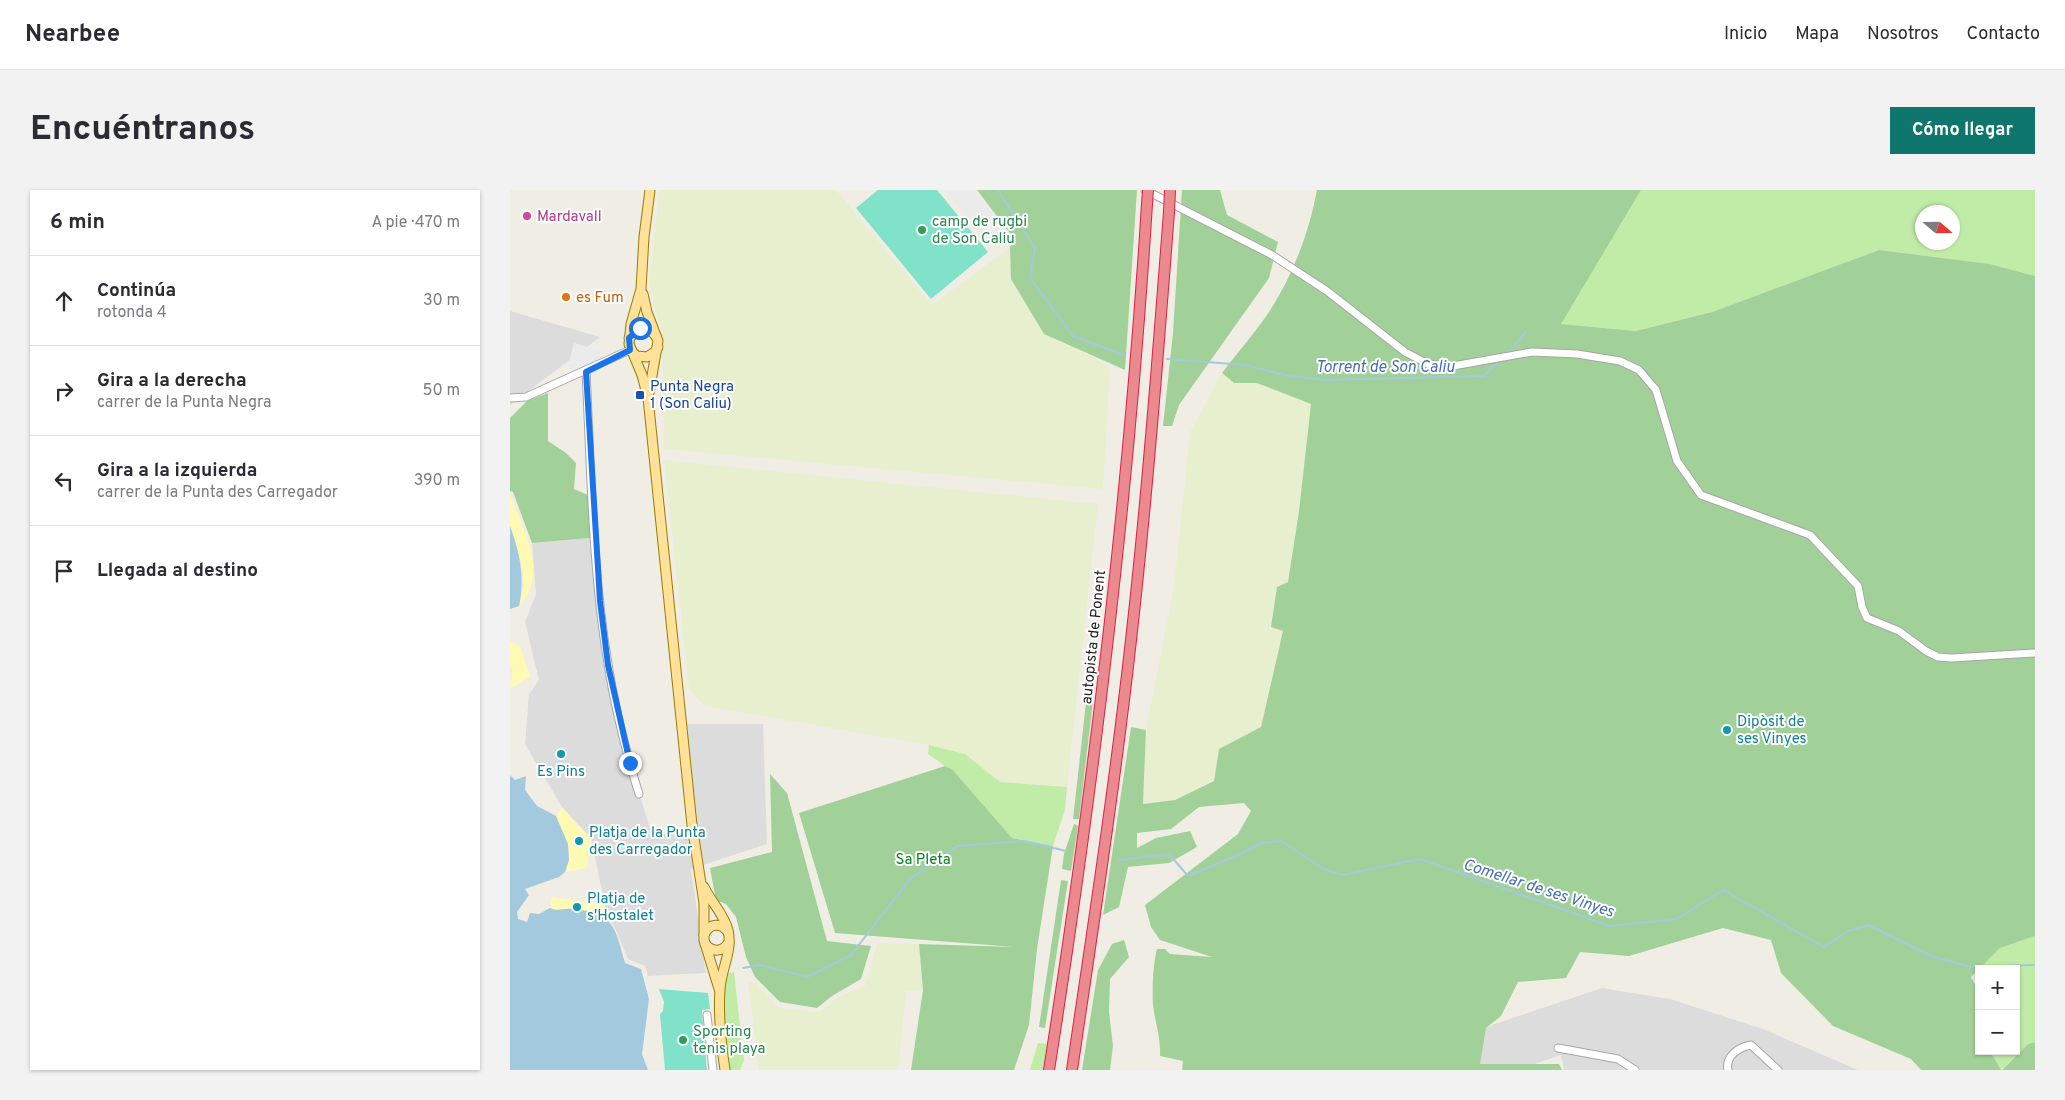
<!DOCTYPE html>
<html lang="es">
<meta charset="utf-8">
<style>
:root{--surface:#fff;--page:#f2f2f3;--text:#2b2b33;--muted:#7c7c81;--line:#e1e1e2;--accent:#0f766e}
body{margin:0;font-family:Overpass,sans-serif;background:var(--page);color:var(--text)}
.controls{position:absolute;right:15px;bottom:15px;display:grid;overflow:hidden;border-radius:0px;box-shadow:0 1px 4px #0004}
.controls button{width:45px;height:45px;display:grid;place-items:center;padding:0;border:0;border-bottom:1px solid var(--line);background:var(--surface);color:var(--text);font:25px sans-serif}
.compass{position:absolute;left:1405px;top:15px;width:45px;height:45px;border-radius:50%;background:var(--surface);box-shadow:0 1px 4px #0004;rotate:110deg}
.stop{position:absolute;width:15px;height:15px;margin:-11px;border:4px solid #1a73e8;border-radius:50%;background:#fff}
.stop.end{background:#1a73e8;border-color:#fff;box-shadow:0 1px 5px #0008}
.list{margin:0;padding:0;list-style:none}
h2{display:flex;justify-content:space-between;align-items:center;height:65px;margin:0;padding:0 20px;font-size:21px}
h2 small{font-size:16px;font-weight:400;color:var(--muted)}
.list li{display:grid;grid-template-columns:32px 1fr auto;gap:15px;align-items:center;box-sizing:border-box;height:90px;padding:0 20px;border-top:1px solid var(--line)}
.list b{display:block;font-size:19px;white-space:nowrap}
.list p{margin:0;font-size:16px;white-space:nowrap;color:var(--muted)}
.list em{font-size:16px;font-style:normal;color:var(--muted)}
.icon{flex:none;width:28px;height:28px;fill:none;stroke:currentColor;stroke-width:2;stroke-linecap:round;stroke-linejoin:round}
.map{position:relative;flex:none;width:1525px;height:880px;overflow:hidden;border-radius:0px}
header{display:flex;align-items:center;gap:30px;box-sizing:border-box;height:70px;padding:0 25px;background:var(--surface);border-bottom:1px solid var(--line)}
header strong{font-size:24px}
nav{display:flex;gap:28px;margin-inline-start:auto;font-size:18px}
.intro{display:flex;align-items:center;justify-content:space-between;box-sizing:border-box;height:120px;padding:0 30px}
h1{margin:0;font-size:35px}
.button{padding:12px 22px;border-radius:0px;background:var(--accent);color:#fff;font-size:18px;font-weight:700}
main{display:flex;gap:30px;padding:0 30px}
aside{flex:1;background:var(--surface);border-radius:0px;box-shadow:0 1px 4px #0004}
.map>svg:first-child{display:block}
</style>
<header>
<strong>Nearbee</strong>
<nav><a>Inicio</a><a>Mapa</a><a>Nosotros</a><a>Contacto</a></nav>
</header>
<div class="intro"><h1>Encuéntranos</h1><a class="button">Cómo llegar</a></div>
<main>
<aside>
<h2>6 min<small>A pie · 470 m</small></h2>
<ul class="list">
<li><svg class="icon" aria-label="ahead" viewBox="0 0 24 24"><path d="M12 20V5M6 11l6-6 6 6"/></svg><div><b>Continúa</b><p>rotonda 4</p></div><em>30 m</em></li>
<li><svg class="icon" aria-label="right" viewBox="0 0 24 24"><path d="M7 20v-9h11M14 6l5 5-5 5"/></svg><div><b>Gira a la derecha</b><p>carrer de la Punta Negra</p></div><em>50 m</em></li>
<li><svg class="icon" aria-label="left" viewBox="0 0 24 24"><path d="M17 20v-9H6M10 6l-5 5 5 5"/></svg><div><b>Gira a la izquierda</b><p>carrer de la Punta des Carregador</p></div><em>390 m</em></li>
<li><svg class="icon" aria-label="arrive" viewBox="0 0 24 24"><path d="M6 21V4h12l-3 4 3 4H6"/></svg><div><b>Llegada al destino</b></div></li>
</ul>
</aside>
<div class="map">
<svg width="1525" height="880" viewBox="0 0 1525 880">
<rect width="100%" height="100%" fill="#f0eee4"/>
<g fill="#dddcdc">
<path d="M0 121 90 147 0 215Z"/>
<path d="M80 348 98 475 120 573 142 645 183 641 177 534H253L257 654 181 679 196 783 138 786 135 776 118 769 95 715 81 648 52 617 15 554 19 504 29 490 15 432 26 404 22 353Z"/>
<path d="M1092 798 1160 809 1253 839 1348 880H1054L1051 865 1007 880H929L923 863 985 834Z"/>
</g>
<g fill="#e8efcf">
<path d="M149 0H326L422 115 500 57 501 89 534 144 600 176 593 299 154 259 152 142 139 97Z"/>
<path d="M712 183 724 193H747L801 214 789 321 778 392 767 397 761 437 773 441 751 537 709 559 704 590 665 610 633 614 636 540 664 396 680 242Z"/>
<path d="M154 270 588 314 557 597 490 592 455 564 419 555 194 516 179 498Z"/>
<path d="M367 753 409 754 413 800 396 801 388 880H249L238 793 245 792 269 818 310 822 325 809 356 795Z"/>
</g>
<g fill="#c0eca8" fill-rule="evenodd">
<path d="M1131 0H1525V86L1480 74 1369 60 1202 122 1126 141 1050 134ZM1412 22H1442V52H1412Z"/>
<path d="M419 555 455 564 490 592 557 597 555 620 543 656 502 648 442 579 435 576 418 564Z"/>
<path d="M1525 746V852L1518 854 1491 880 1480 861H1506V779H1469L1490 758Z"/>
<path d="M224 782 234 870 230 880H220C217 858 209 802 219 783Z"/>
<path d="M528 853 537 854 533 880H520Z"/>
</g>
<g fill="#a1d198">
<path d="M467 0H627L615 180 534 144 501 89 500 57 505 50Z"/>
<path d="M672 0H710L717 25 768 52 759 88 669 215 662 236H653L663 143Z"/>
<path d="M807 0H1131L1051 134 1126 141 1202 122 1369 60 1480 74 1525 86V746L1490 758 1461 787 1469 802V861H1480L1491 880H1411L1401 869 1323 836 1271 783 1261 750 1213 738 1119 766 1070 762 1056 788 1008 792 991 826 976 838 970 874H1049L1052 880H672L673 871 650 866C651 848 645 832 643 815 642 800 643 773 647 759H655L660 764 702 767 650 750 641 737 635 715 728 644 741 621 734 613 689 617 661 639 627 643V658L646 648 680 641 687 657 659 673 618 677 609 717 593 725 621 537 636 540 633 614 665 610 704 591 709 559 751 537 773 441 761 437 767 397 778 392 789 321 801 214 747 193H724L712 183C727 163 745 143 759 122 783 85 799 43 807 0Z"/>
<path d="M38 203V251L56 263 66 273 64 299 80 306V348L22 353 3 302 0 301V228L17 211Z"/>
<path d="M578 495H585L569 629H563Z"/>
<path d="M435 576 442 579 502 648 543 656 527 759 519 835 504 880H401L413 800 409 754 505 757 325 743 289 623Z"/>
<path d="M260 584 277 603 317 751 361 756 351 789 322 806 307 818 270 812 245 787 236 767 226 727 216 714 206 710 200 678 262 662Z"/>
<path d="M564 634 568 636 561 681 552 679 554 664Z"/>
<path d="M551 690 558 691 535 838 529 837Z"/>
<path d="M614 750 619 767 600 789 599 822 603 856 600 880H572L588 780 602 754Z"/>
<path d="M1525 852V880H1492L1518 854Z"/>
</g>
<g fill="#fffab3">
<path d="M0 305C13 339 40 384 9 416L14 396 12 375 0 336Z"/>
<path d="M0 451 10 456 20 486 0 499 2 481 0 475Z"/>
<path d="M52 617 67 635 81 648 77 678 55 682 59 670 46 626Z"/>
<path d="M42 707 95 715 93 725C76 719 58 725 40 718Z"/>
</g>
<g fill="#7fe2c9">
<path d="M368 0H427L478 62 421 109 346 18Z"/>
<path d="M149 799 198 803 200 819 192 820 197 880H155L150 824 153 821 154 812Z"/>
</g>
<g fill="#ebebeb">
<path d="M434 0H465L498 44 482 57Z"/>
<path d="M64 153 90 161 93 167 63 184 58 176Z"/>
<path d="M192 822H200L209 880H197Z"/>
</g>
<g fill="#a3c9df">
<path d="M0 336C10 364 15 387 9 416L0 419Z"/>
<path d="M0 585 5 590 16 586 15 600 27 616 46 626 58 654 59 670 55 682 49 687 15 699 19 705 7 722 8 729 17 732 20 723 29 724 40 718C49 722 53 718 62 719 104 722 105 737 115 773L131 779 139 809 132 864 138 880H0Z"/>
</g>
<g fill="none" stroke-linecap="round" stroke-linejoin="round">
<g stroke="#a3c9df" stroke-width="2">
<path d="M488 0 525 58 520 88 563 146 614 165"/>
<path d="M996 164 1016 142"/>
<path d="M657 169 736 175 775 185 815 190 974 186 989 171"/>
<path d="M609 670 659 664 678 686 726 666 751 653 771 651 814 679 832 685 910 669 1100 736 1167 729 1213 700 1314 757 1338 741 1358 735 1421 766 1461 777 1525 775"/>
<path d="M233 778 249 775 297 787 341 765 400 689 447 656 515 651 556 661"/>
</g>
<g stroke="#a6a6a6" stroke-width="9">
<g id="minor">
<path d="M635 0 762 65 817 101 895 162 918 174 943 176 1022 162 1067 164 1110 171 1129 180 1146 200 1167 271 1191 305 1300 345 1348 396 1352 417 1357 428 1389 441 1416 461 1428 467 1442 468 1525 463"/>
<path d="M76 182C81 279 82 378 98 474 105 518 116 562 129 604"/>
<path d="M0 208 16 207 120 160"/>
<path d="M197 825 203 880"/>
<path d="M1048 858 1108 869 1125 880"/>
<path d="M1218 880C1215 866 1229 857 1241 855L1268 880"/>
</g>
</g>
<g stroke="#997b00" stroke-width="11">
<g id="major">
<path d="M140 0 134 47 131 99 121 134 119 154 132 185 138 208 182 635 194 713V750L209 799"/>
<path d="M133 104 137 122 148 151 139 203"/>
<path d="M119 148 130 139 140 140 146 146"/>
<path d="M123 163 127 166 137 167 146 161 148 157"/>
<path d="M194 697C201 712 214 724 218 740 223 761 211 779 210 800 208 827 211 853 215 880"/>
<path d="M194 745C199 733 211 732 218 742"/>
<path d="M195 754C203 763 213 762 219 752"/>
</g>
</g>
<g stroke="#e11e46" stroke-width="12">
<g id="highway">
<path d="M539 880C584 593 619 304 637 14"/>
<path d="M562 880C583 737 605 594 621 450 637 308 648 165 659 22"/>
</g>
</g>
<use href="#minor" stroke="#fff" stroke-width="7"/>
<use href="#major" stroke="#ffe19a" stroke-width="9"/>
<use href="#highway" stroke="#ea898e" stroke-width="10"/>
<g stroke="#e11e46" stroke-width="12" stroke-linecap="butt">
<g id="highway-bridge">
<path d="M637 14 638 0"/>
<path d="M659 22 660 0"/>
</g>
</g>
<use href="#highway-bridge" stroke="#ea898e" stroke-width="10"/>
</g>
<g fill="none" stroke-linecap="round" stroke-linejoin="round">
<path stroke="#1a73e8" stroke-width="6" d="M120 573 98 475 90 411 76 182 120 160 119 148 130 138"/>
</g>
<circle fill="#d1479c" stroke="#fff" stroke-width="2" cx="17" cy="26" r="5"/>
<g fill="#2e9e5b" stroke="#fff" stroke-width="2">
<circle cx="412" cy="40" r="5"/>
<circle cx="173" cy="850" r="5"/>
</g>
<circle fill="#e8710a" stroke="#fff" stroke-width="2" cx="56" cy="107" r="5"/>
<rect fill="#1a4fb4" stroke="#fff" stroke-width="2" x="125" y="200" width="10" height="10" rx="2.5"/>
<g fill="#0f9aa8" stroke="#fff" stroke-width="2">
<circle cx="1217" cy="540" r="5"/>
<circle cx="51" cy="564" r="5"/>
<circle cx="69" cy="651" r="5"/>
<circle cx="67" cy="717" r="5"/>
</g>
<g text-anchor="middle" stroke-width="4" stroke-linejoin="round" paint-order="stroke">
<g font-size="15" fill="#b23c85" stroke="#fff" text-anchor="start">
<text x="27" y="31">Mardavall</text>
</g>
<g font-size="15" fill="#27864d" stroke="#fff" text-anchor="start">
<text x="422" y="36">camp de rugbi<tspan x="422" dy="17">de Son Caliu</tspan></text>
<text x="183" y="846">Sporting<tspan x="183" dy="17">tenis playa</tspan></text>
</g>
<g font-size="15" fill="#c56008" stroke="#fff" text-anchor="start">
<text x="66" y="112">es Fum</text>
</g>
<g font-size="15" fill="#164399" stroke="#fff" text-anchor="start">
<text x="140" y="201">Punta Negra<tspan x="140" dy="17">1 (Son Caliu)</tspan></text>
</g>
<g font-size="15" fill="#1f1f1f" stroke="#fff">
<text transform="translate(583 447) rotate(-84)" y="5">autopista de Ponent</text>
</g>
<g font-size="15" fill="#0d838f" stroke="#fff" text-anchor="start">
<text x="1227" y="536">Dipòsit de<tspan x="1227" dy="17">ses Vinyes</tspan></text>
<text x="51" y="586" text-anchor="middle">Es Pins</text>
<text x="79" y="647">Platja de la Punta<tspan x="79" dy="17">des Carregador</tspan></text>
<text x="77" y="713">Platja de<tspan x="77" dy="17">s'Hostalet</tspan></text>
</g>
<g font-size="15" fill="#078222" stroke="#fff">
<text x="413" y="674">Sa Pleta</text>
</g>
<g font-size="16" font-style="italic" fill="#476eb2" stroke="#fff">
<text x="875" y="182">Torrent de Son Caliu</text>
<text transform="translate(1029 697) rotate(18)" y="6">Comellar de ses Vinyes</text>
</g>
</g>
</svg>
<div class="controls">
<button>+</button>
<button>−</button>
</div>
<svg class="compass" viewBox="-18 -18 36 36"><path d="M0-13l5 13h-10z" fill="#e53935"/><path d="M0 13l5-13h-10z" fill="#7c7c81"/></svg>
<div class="stop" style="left:130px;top:138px"></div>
<div class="stop end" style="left:120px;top:573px"></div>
</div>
</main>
